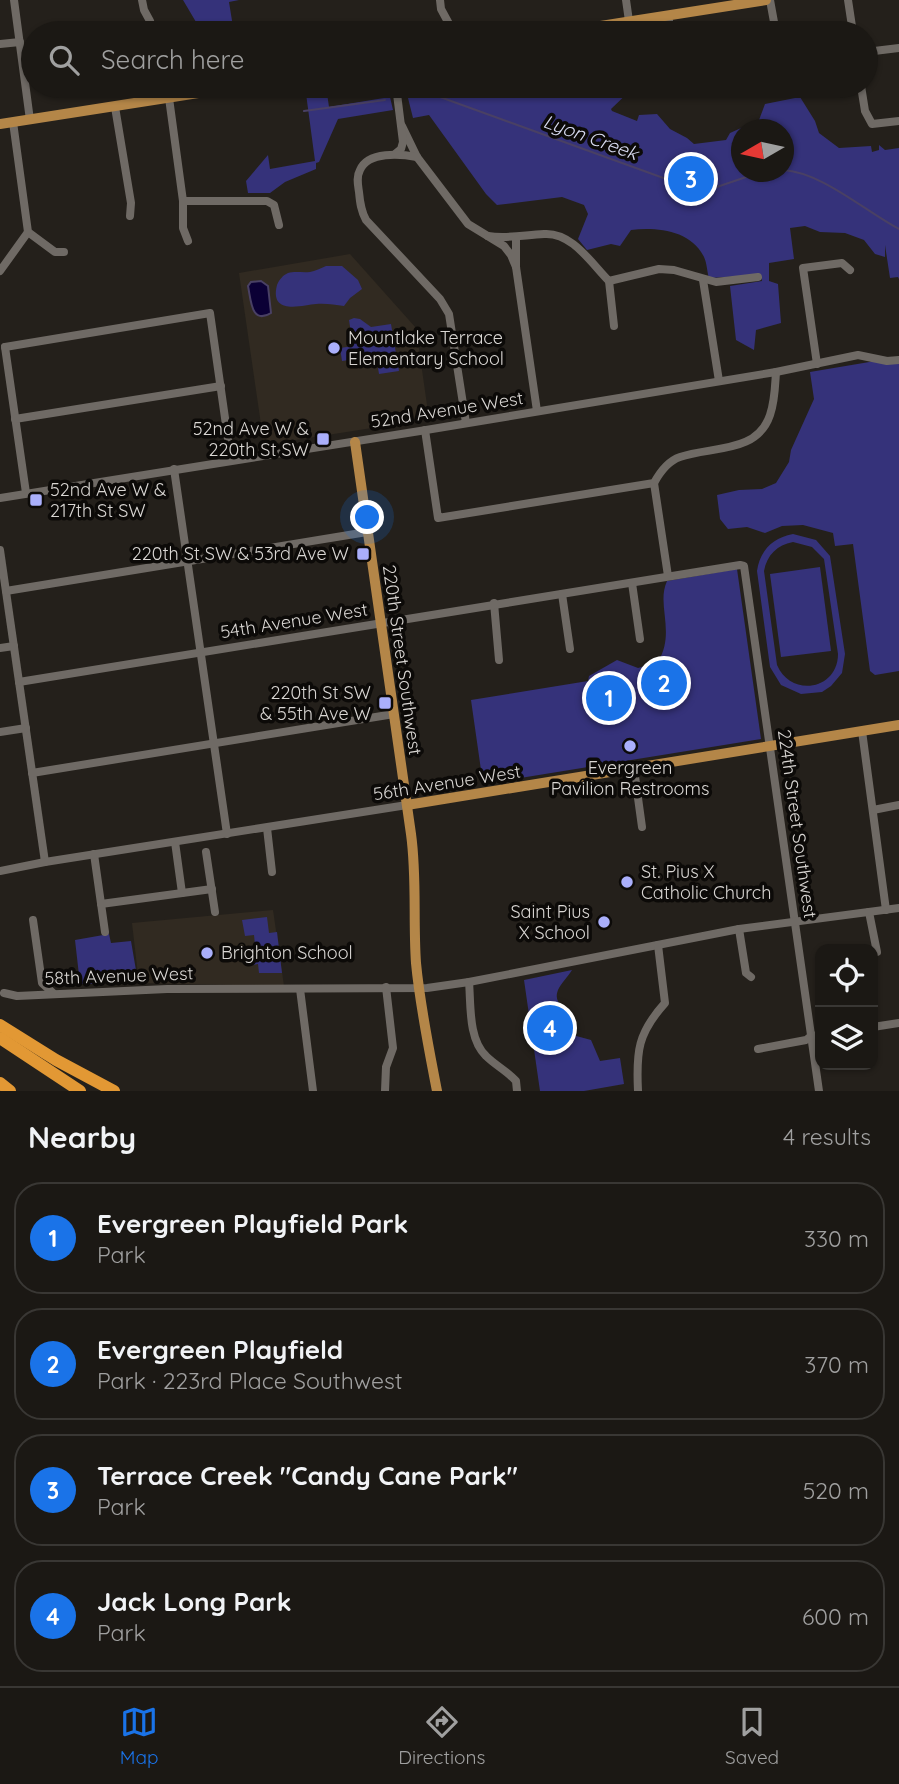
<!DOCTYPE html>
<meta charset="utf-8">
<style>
:root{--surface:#1b1814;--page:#282522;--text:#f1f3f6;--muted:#a0a0a0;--line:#393734;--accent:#1a73e8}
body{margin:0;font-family:Quicksand,sans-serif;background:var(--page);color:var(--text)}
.controls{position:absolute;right:21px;bottom:21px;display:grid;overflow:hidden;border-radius:14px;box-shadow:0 2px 5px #0004}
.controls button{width:63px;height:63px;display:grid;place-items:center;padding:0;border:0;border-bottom:2px solid var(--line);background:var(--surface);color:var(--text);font:35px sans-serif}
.compass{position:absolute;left:731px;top:119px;width:63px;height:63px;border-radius:50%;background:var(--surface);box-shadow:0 2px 5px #0004;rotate:261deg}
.you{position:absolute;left:368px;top:518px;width:24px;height:24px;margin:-18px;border:5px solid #fff;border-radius:50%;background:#1a73e8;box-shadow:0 0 0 10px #1a73e833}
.badge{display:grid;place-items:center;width:46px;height:46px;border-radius:50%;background:var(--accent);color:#fff;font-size:23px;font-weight:700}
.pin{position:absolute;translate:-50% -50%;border:4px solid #fff;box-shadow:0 2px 7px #0006}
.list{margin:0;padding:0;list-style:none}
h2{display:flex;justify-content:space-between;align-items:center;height:91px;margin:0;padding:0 28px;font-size:30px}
h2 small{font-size:23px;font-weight:400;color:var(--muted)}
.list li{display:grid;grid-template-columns:46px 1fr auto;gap:21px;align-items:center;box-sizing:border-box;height:112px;margin:0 14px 14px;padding:0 14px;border:2px solid var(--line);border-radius:28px}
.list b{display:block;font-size:26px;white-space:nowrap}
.list p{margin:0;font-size:23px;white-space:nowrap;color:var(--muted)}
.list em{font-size:23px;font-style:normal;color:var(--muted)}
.icon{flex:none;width:38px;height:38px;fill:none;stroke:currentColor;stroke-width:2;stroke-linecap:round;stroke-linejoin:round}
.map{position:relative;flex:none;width:899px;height:1091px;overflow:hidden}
.search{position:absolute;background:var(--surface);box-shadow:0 2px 5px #0004;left:21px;right:21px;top:21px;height:77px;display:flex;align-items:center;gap:18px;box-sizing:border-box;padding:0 24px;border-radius:38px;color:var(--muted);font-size:26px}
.sheet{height:595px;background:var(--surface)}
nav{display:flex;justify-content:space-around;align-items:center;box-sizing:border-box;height:98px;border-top:2px solid var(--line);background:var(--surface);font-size:19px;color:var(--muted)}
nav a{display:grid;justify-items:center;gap:4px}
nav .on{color:var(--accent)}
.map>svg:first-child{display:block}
</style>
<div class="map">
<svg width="899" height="1091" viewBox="0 0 899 1091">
<rect width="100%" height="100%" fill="#24201b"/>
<g fill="#312a21">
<path d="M350 254 416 328 429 419 264 445 239 273Z"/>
<path d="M273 910 284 986 139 983 132 923Z"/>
</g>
<g fill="#35327a" fill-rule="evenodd">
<path d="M183 0H239L229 2 234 33H198L196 22Z"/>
<path d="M305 86H326L329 107 390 97 393 110 338 119 319 162 316 163V169L285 182 270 193H248L246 181 268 155 270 169 315 161Z"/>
<path d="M405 86H635L611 109 612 111 637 121 639 115 657 114 670 129 687 138 694 144 726 140 730 133 759 120 765 104 800 97 815 121 819 133 839 148 871 146 872 152 879 150V145L885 150 899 148V279L898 277 890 278 885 245V257L875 254 864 240 845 233 820 232 805 226 790 228 794 259 769 263V281L778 284 781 323 756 330 754 350 736 340 730 286 762 281 761 275 709 278C707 272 707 263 704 257 691 230 656 227 631 230L620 246 611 244 587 250 578 239 588 214 584 205 562 197 497 205 486 194 429 115 413 118ZM741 130H783V172H741Z"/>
<path d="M326 266H342L358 280 362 289 350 298 344 306C335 305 326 303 316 304 303 305 269 316 277 285 279 280 283 275 288 273 295 271 303 273 310 272 315 271 321 268 326 266Z"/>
<path d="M354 318 360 319 371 327 391 324 399 371 379 374 376 356 342 361 340 348 353 346 349 320Z"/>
<path d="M899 357V671L875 675 870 671 853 544 835 546 833 533 803 525 782 526 765 533 747 527 728 529 720 519 717 495 739 490 762 489 776 483 789 462 791 450 814 399 810 372Z"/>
<path d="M793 534 816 540 830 556 845 654 842 673 831 686 822 692 801 694 781 685 770 667 757 571C760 551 772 538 793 534ZM793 542 812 547 824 559 838 654C838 690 791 698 777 665L764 571C767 555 777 545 793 542Z"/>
<path d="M820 567 831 651 781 657 770 574Z"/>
<path d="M737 569 761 739 483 784 471 700 588 681 589 676 617 660 638 668 658 662C676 632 656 605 667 581Z"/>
<path d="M267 917 269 933 277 932 282 973H259L258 964 248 966 246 956 256 955 254 935 245 936 242 920Z"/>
<path d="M109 934 111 943 131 941 138 982 80 984 75 940Z"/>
<path d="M572 970C568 977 561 983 558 990 553 1003 564 1006 569 1016 571 1022 570 1028 569 1034L591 1040 600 1061 620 1058 624 1084 584 1091H540L524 980Z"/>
</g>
<path fill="#0b0035" stroke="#494064" stroke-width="2" d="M261 281 268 286 271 313C251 325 251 300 248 286L251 282Z"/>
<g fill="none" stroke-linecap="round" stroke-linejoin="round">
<g stroke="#494064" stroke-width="2">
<path d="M411 96 429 93 702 192 761 172"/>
<path d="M304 111 385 100"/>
<path d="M783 170C821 172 865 211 899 229"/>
</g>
<g stroke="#6f6a65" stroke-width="8">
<path d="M14 0 30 120"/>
<path d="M142 0 144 10 150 21"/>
<path d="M440 0 441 9 454 33"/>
<path d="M626 0 629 21"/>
<path d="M770 0 776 33"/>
<path d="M848 0 853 33"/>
<path d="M668 15 671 33"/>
<path d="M0 44 20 42"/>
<path d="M866 52 899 48"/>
<path d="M861 86 865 111 872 124 899 121"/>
<path d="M675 87V86"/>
<path d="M169 98 183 201V228L188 241"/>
<path d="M115 107 131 203 130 216"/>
<path d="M13 122 28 232 55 252H64"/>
<path d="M402 126 417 157 468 224 504 246 511 255 516 267"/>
<path d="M395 154 401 149 403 142 396 86"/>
<path d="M417 157C401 154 368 151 360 170 356 177 358 185 359 192 360 203 361 211 366 220L440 299 449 314 466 423"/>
<path d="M183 201H267L274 205 279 225"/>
<path d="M488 236C508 239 524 235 544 234 572 232 591 263 609 281L659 269 674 270 716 282 758 277"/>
<path d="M516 238V267L537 411"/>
<path d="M0 271 28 232"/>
<path d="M703 280 719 381"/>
<path d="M609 281 614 326"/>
<path d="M5 347 210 313 231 460"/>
<path d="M5 347 26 493"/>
<path d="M817 364 803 268 842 263 850 270"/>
<path d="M15 419 221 386"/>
<path d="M425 430 438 518 654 483C660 472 668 461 680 457 711 446 757 454 770 415 775 401 775 386 776 372"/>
<path d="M174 469 227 834"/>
<path d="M654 483 668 576"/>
<path d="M0 498 420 431 776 372 858 355 887 361 899 360"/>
<path d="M0 550 45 862"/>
<path d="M632 583 640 639"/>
<path d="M6 591 367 532"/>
<path d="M562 594 570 649"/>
<path d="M494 603 499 660"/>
<path d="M0 648 14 646"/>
<path d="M19 682 740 565 744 566 819 1091"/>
<path d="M862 731 886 910"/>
<path d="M0 732 26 728"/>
<path d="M634 769 642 827"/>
<path d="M32 773 394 714"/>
<path d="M873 810 899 805"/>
<path d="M267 828 272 872"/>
<path d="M175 842 182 893"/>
<path d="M206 852 215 912"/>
<path d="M94 854 105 932"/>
<path d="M0 871 45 862 407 805"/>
<path d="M101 904 212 889"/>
<path d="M869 912 877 952"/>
<path d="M33 920 42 983 53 993"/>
<path d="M739 929 746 973 751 977"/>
<path d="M469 982C471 1004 468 1039 486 1056 495 1065 507 1071 516 1081L517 1091"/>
<path d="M300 989 313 1091"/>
<path d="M4 993 17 996 167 989 427 988 469 982 739 929 899 908"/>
<path d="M873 1027 899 1023"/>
<path d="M758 1049 806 1040 811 1036 820 1035"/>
<path d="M385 1091 386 1067 393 1048 386 987"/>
<path d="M638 1091C636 1051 638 1033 665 1003L658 945"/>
</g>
<g stroke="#b48648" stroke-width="10">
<path d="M556 33 766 0"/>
<path d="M0 124 243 86"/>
<path d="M355 442 411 834C417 877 413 920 416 963 420 1006 429 1049 437 1091"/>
<path d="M407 805 899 725"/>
</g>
<g stroke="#e29834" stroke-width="12">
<path d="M0 1025 56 1060 114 1091"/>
<path d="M0 1038 80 1091"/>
<path d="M0 1083 10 1091"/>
</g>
</g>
<g fill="#aaaffb" stroke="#0c0a08" stroke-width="2.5">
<circle cx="334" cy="348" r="7"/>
<rect x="316" y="432" width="14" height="14" rx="3.5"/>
<rect x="29" y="493" width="14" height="14" rx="3.5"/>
<rect x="356" y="547" width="14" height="14" rx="3.5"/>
<rect x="378" y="696" width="14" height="14" rx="3.5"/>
<circle cx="630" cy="746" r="7"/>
<circle cx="627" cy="882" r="7"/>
<circle cx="604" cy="922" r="7"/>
<circle cx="207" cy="953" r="7"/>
</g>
<g text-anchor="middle" stroke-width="7" stroke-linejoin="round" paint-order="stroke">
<g font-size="18" fill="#d9d6d3" stroke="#0c0a08" text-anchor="start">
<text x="348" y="344">Mountlake Terrace<tspan x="348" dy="21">Elementary School</tspan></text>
<text x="309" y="435" text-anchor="end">52nd Ave W &amp;<tspan x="309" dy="21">220th St SW</tspan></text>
<text x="50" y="496">52nd Ave W &amp;<tspan x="50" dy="21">217th St SW</tspan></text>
<text x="349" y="560" text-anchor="end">220th St SW &amp; 53rd Ave W</text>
<text x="371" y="699" text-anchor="end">220th St SW<tspan x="371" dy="21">&amp; 55th Ave W</tspan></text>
<text x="630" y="774" text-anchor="middle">Evergreen<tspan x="630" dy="21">Pavilion Restrooms</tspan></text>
<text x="641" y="878">St. Pius X<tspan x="641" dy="21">Catholic Church</tspan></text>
<text x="590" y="918" text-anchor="end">Saint Pius<tspan x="590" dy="21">X School</tspan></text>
<text x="221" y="959">Brighton School</text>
</g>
<g font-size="18" fill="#d9d6d3" stroke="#0c0a08">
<text transform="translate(447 410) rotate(-9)" y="6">52nd Avenue West</text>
<text transform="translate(294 621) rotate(-9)" y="6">54th Avenue West</text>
<text transform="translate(402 660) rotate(82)" y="6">220th Street Southwest</text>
<text transform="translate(447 783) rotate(-9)" y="6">56th Avenue West</text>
<text transform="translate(797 824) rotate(82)" y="6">224th Street Southwest</text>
<text transform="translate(119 976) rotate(-2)" y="6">58th Avenue West</text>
</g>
<g font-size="19" font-style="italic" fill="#d8dbf1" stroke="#0c0a08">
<text transform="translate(591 137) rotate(20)" y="7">Lyon Creek</text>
</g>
</g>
</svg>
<div class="controls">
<button><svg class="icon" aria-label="locate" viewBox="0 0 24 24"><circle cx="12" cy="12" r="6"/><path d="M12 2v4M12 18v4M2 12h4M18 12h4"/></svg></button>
<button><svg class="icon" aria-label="layers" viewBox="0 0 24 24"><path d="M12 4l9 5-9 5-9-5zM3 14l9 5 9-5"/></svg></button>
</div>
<svg class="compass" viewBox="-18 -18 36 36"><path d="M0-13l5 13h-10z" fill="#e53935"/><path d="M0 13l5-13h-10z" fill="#a0a0a0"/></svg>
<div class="you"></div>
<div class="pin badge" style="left:609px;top:698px">1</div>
<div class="pin badge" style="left:664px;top:683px">2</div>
<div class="pin badge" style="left:691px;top:179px">3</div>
<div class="pin badge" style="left:550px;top:1028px">4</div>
<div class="search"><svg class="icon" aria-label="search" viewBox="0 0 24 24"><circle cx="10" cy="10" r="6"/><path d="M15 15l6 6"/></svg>Search here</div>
</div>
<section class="sheet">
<h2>Nearby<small>4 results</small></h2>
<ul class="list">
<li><span class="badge">1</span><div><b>Evergreen Playfield Park</b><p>Park</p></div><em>330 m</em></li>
<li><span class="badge">2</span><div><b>Evergreen Playfield</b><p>Park · 223rd Place Southwest</p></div><em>370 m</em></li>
<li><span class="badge">3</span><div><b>Terrace Creek &quot;Candy Cane Park&quot;</b><p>Park</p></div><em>520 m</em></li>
<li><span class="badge">4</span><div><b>Jack Long Park</b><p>Park</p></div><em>600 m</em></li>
</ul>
</section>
<nav>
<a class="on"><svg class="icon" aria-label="map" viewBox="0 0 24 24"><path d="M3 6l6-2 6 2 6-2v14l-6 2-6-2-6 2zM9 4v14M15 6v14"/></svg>Map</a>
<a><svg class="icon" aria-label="directions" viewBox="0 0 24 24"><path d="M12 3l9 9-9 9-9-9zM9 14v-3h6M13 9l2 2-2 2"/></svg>Directions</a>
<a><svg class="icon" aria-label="saved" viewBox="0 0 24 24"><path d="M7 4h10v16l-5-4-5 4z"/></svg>Saved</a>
</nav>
